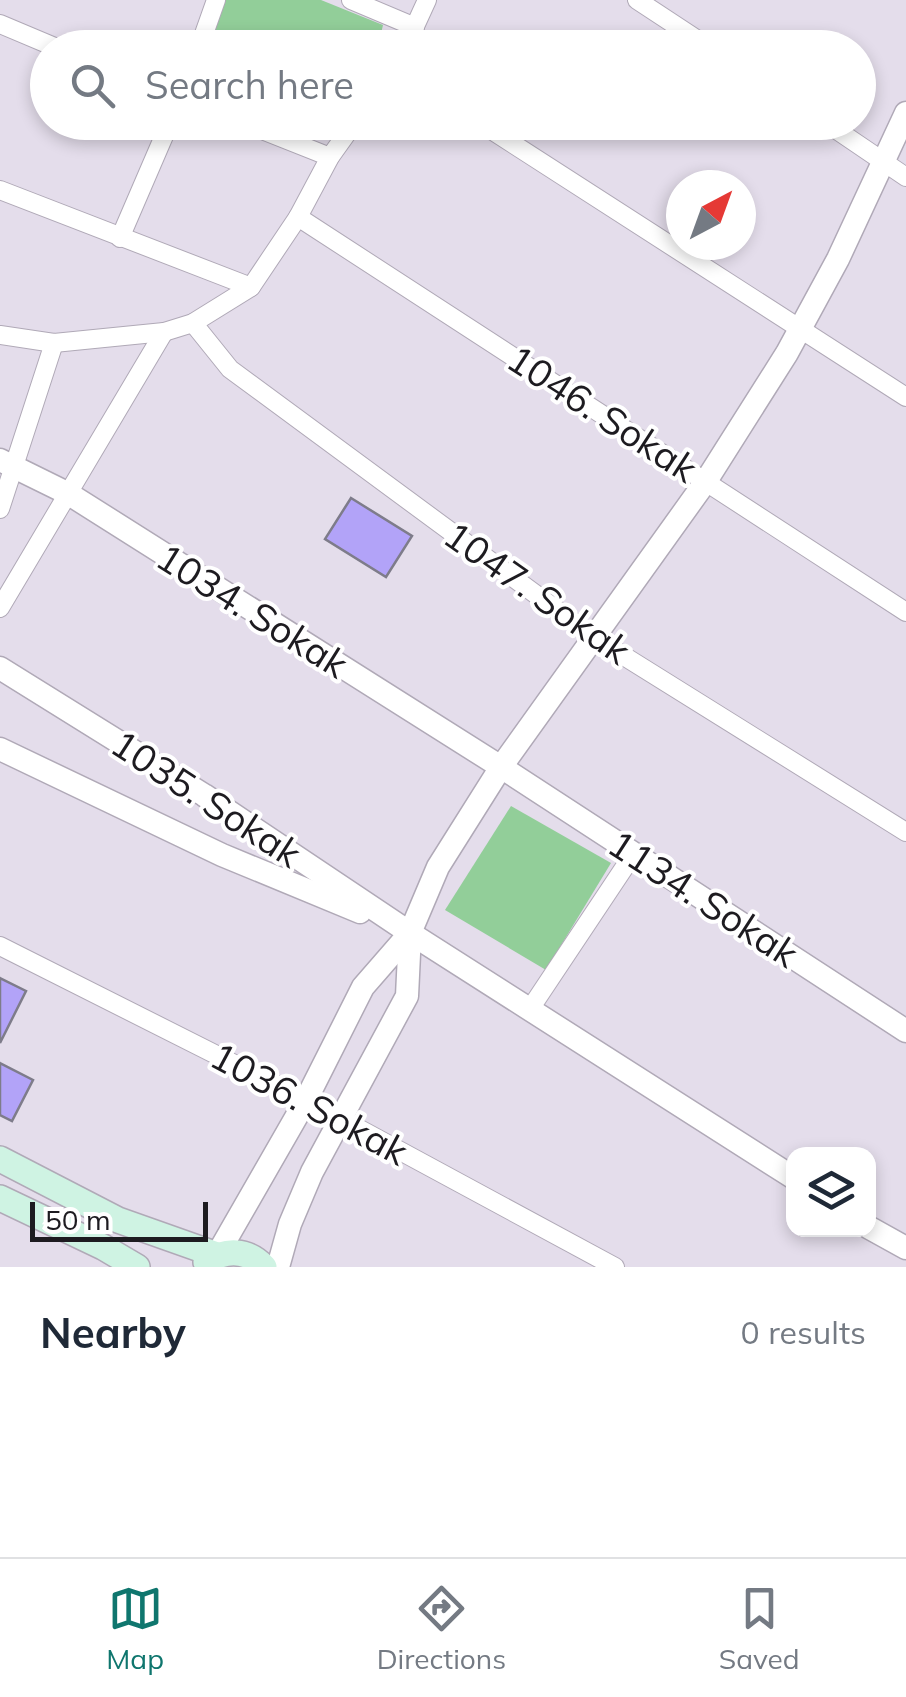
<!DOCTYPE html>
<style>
:root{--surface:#fff;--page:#f6f6f7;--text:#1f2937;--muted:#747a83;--line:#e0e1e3;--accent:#0f766e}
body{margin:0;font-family:Mulish,sans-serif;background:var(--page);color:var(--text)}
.controls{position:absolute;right:30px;bottom:30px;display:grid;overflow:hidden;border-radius:20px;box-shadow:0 5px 15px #0003}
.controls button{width:90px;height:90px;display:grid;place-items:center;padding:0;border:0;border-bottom:2px solid var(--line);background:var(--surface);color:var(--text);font:50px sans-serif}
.compass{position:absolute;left:666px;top:170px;width:90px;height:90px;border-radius:50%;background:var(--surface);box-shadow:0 5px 15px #0003;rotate:41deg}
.scale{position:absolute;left:30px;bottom:25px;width:178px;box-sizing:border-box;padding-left:10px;border:5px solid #1d1b20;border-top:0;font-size:28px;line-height:35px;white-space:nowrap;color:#1d1b20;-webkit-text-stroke:8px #fff;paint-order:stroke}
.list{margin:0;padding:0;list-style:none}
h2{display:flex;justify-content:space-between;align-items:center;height:130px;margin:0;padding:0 40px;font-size:42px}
h2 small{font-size:32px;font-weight:400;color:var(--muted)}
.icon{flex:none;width:55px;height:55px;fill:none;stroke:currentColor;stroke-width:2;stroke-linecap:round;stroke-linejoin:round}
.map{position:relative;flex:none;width:906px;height:1267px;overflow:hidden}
.search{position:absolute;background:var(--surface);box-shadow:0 5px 15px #0003;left:30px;right:30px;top:30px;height:110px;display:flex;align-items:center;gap:25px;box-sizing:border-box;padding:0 35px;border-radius:55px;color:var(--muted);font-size:38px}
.sheet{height:290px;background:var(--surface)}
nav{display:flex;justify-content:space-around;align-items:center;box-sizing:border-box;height:140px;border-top:2px solid var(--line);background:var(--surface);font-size:28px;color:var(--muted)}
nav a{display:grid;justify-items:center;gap:5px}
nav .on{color:var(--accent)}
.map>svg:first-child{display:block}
</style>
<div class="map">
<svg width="906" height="1267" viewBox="0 0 906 1267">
<rect width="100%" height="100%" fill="#e4ddeb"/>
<g fill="#92ce99">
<path d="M223 0H321L383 25 378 47 205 48Z"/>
<path d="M511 806 611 863 546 970 445 910Z"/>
</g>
<g fill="#b2a3f8" stroke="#7e7c8a" stroke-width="2.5">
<path d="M351 498 412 536 386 577 325 539Z"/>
<path d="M0 978 26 991 0 1043Z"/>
<path d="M0 1063 33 1080 12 1121 0 1115Z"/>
</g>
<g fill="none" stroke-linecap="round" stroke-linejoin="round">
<g stroke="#b0a9b7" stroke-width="20">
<g id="minor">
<path d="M351 0 415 27"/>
<path d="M637 0 710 48"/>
<path d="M0 24 57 48"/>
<path d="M199 48 216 0"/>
<path d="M405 48 427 0"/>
<path d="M242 122 330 157"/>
<path d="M479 122 906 397"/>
<path d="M825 122 906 177"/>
<path d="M0 190 251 287"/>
<path d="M298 217 906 612"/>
<path d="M120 238 170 122"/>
<path d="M193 323 230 369 595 638 906 832"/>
<path d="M0 335 54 343 164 332 193 323 251 287 298 217 330 157 355 122"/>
<path d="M0 509 54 343"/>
<path d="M0 608 164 332"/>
<path d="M0 946 306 1100 615 1267"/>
<path d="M530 1009 634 853"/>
</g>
</g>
<g stroke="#b0a9b7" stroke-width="25">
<g id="tertiary">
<path d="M0 460 69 494 501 767 906 1031"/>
<path d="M0 668 204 795 410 933 794 1178"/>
<path d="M0 749 222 855 360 912"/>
<path d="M868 1227 906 1248"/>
<path d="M217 1255 306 1100 363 987 410 933 438 867 501 767 706 481 787 353 838 259 906 113"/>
<path d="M278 1267 290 1224 312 1172 407 996 410 933"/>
</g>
</g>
<g stroke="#b0a9b7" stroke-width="28">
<g id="secondary">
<path d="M0 1159 118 1220 217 1255"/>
<path d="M0 1198 103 1247 137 1267"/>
<path d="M206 1262C226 1249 247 1249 264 1267"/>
</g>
</g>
<use href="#minor" stroke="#fff" stroke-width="18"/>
<use href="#tertiary" stroke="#fff" stroke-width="22"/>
<use href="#secondary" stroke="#cff3e3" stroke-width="25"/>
</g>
<g text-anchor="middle" stroke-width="8" stroke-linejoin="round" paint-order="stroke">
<g font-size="38" fill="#1d1b20" stroke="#fff">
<text transform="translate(602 414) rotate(33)" y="13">1046. Sokak</text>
<text transform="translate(537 593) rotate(35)" y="13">1047. Sokak</text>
<text transform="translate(252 611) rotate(32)" y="13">1034. Sokak</text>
<text transform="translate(206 799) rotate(33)" y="13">1035. Sokak</text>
<text transform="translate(703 899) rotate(33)" y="13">1134. Sokak</text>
<text transform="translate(309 1104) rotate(28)" y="13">1036. Sokak</text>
</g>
</g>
</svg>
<div class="controls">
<button><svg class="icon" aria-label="layers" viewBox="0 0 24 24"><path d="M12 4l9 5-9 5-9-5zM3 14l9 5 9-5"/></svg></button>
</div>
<svg class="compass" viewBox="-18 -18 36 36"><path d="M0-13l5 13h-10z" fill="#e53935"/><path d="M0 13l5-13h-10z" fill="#747a83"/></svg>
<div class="scale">50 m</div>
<div class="search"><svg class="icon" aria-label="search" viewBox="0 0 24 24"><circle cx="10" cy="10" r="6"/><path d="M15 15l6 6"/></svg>Search here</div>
</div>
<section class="sheet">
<h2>Nearby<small>0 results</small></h2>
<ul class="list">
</ul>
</section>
<nav>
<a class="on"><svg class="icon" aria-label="map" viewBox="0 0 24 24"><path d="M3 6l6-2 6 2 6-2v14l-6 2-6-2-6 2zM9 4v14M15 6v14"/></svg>Map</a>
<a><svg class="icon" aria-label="directions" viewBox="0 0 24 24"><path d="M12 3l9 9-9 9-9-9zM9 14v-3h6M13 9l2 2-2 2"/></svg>Directions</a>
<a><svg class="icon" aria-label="saved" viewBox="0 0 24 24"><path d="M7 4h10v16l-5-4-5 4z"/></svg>Saved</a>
</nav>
